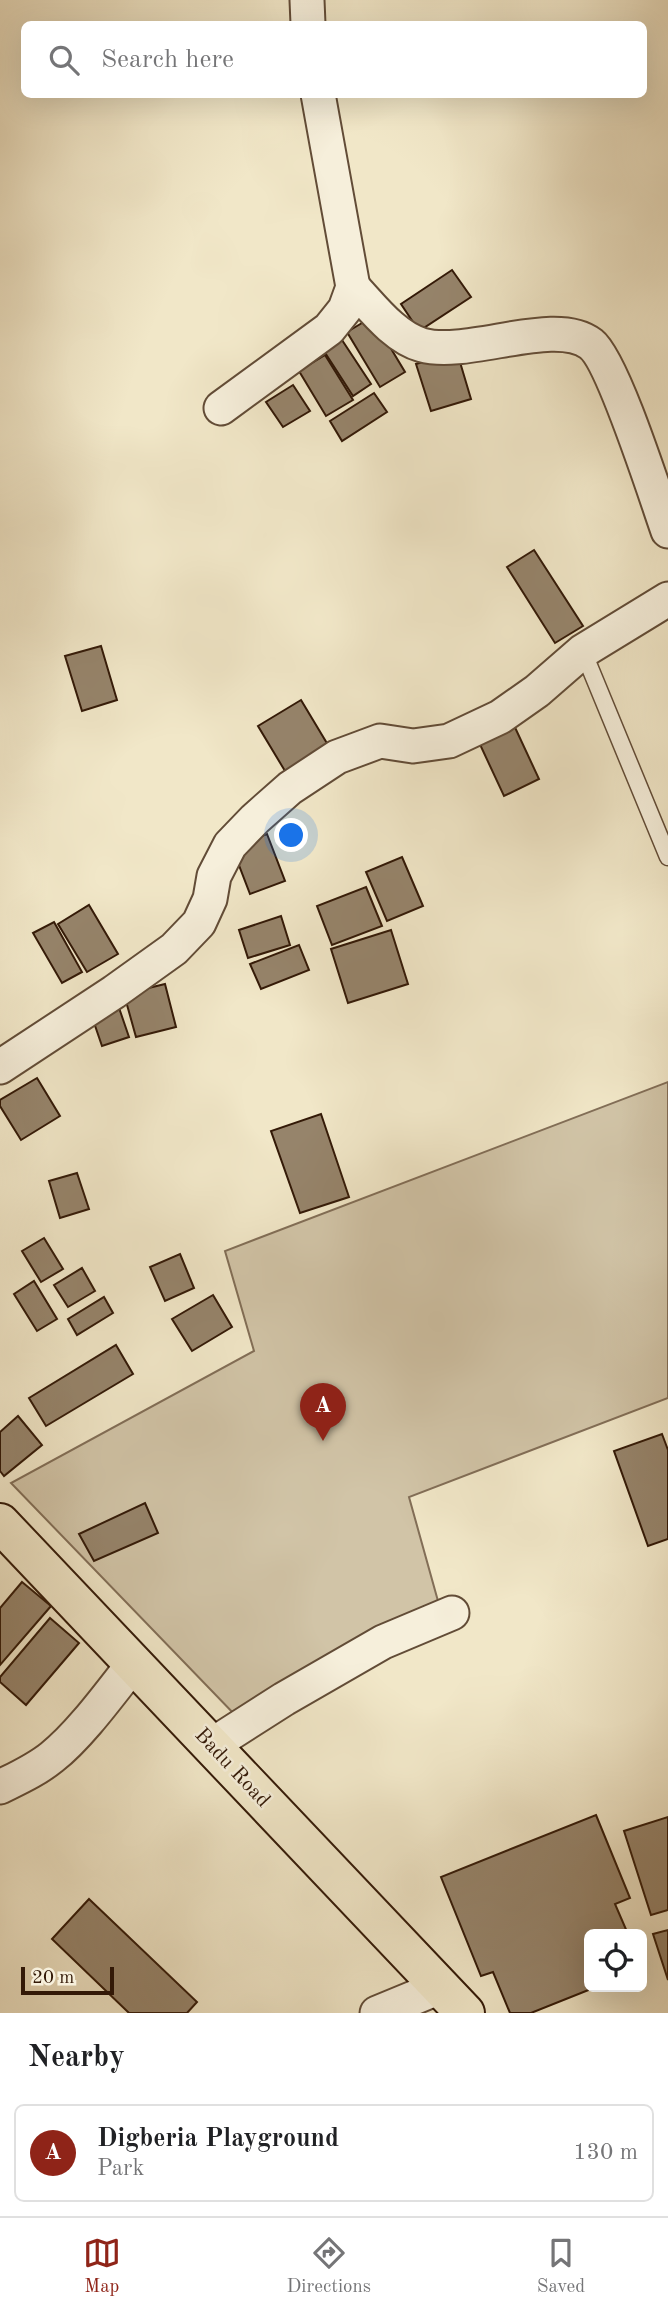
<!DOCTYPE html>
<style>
:root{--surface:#fff;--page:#f2f2f2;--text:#202124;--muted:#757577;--line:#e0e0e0;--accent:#8f2418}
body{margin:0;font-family:"Old Standard TT",serif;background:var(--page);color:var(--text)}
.controls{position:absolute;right:21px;bottom:21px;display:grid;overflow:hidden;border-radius:10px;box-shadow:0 7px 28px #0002}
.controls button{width:63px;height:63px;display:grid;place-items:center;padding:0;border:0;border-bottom:2px solid var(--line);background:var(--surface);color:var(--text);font:35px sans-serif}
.scale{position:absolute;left:21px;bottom:18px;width:93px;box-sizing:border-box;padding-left:7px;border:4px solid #331907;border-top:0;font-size:19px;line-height:24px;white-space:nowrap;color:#331907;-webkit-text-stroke:5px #f6efdb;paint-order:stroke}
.you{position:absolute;left:292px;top:836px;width:24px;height:24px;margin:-18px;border:5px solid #fff;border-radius:50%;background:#1a73e8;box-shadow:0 0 0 10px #1a73e833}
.badge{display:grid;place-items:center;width:46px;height:46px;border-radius:50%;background:var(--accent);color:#fff;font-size:23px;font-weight:700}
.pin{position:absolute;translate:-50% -58px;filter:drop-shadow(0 2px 4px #0008)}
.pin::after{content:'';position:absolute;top:37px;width:24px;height:21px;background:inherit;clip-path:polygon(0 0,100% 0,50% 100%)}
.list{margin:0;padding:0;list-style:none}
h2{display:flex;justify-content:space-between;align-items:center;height:91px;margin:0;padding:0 28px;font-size:30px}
h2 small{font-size:23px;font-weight:400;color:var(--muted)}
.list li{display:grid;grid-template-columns:46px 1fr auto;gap:21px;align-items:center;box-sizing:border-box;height:98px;margin:0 14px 14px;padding:0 14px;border:2px solid var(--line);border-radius:10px}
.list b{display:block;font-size:26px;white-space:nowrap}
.list p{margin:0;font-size:23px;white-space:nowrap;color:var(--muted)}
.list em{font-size:23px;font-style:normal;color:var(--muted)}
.icon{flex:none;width:38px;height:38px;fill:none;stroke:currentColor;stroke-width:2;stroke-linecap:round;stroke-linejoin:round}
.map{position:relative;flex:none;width:668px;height:2013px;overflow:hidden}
.search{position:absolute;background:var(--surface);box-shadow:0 7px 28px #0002;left:21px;right:21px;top:21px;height:77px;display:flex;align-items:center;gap:18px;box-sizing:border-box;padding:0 24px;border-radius:10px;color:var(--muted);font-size:26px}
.sheet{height:203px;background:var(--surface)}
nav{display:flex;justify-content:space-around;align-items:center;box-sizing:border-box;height:98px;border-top:2px solid var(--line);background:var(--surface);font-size:19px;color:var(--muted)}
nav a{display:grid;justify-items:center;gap:4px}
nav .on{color:var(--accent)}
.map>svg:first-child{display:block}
</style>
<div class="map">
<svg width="668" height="2013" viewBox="0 0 668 2013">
<rect width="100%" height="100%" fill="#f1e7c8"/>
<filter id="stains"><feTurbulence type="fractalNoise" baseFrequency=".00286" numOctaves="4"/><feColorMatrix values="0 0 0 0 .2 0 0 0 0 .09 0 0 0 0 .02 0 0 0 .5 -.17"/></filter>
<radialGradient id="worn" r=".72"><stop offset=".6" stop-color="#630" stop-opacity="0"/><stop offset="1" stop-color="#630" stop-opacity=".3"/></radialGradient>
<path fill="#d1c4a7" stroke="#826e57" stroke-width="2" d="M668 1082V1398L409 1497 443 1619 238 1718 11 1483 254 1351 225 1251Z"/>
<g fill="#96846b" stroke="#331907" stroke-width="2">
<path d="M452 270 471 297 419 331 401 304Z"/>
<path d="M372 317 405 372 380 387 347 332Z"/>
<path d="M340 337 371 384 353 396 322 348Z"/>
<path d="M457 352 471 399 431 411 416 364Z"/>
<path d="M325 355 353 400 326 416 299 371Z"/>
<path d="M293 385 310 411 283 427 266 402Z"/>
<path d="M374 393 387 412 342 441 330 421Z"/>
<path d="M534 550 583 626 555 643 507 567Z"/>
<path d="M101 646 117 700 82 711 65 656Z"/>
<path d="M301 700 328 745 285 771 258 726Z"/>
<path d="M512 721 539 779 504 796 477 738Z"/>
<path d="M267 834 285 881 250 894 232 847Z"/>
<path d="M402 857 423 906 387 921 366 872Z"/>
<path d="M366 887 382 926 332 945 317 906Z"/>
<path d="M89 905 118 954 87 972 58 924Z"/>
<path d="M281 916 290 945 248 958 239 930Z"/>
<path d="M54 922 82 972 62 983 33 933Z"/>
<path d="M391 930 408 984 348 1003 331 949Z"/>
<path d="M299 945 309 970 261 989 250 964Z"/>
<path d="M165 984 176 1027 136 1037 124 994Z"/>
<path d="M117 1002 129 1037 102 1046 90 1011Z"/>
<path d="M37 1078 60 1116 21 1140 0 1106V1100Z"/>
<path d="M321 1114 349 1197 300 1213 271 1131Z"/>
<path d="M77 1173 89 1209 60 1218 49 1181Z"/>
<path d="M44 1238 63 1269 41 1282 22 1251Z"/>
<path d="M180 1254 194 1288 165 1301 150 1267Z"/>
<path d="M82 1268 95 1291 68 1307 54 1285Z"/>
<path d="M34 1281 57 1319 37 1331 14 1294Z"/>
<path d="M213 1295 232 1327 192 1351 172 1319Z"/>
<path d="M104 1297 113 1313 77 1335 68 1319Z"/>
<path d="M116 1345 133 1374 46 1426 29 1398Z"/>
<path d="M18 1416 42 1445 4 1476 0 1471V1432Z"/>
<path d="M662 1434 668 1450V1539L648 1546 614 1451Z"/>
<path d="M145 1503 158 1533 94 1561 79 1534Z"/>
<path d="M22 1582 51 1606 0 1665V1608Z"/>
<path d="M50 1618 79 1643 26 1705 0 1682V1677Z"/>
<path d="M596 1815 630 1898 615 1904 628 1934H589V1987H596L531 2013H510L493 1972 481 1976 441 1877Z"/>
<path d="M668 1817V1910L651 1915 624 1831Z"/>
<path d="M89 1899 197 2002 187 2013H129L52 1939Z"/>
<path d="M668 1930V1980L653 1934Z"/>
</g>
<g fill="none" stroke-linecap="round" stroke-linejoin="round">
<g stroke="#624c37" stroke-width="19">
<path id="lane" d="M583 651 668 857"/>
</g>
<g stroke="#624c37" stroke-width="37">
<g id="street">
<path d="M307 0 308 24"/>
<path d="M353 287C372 307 394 337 422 345 468 358 555 316 591 344 613 361 656 497 668 531"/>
<path d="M221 408 329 329 345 309 353 287 318 94"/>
<path d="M0 1067 114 992 174 949 199 923 210 899 214 876 230 845 255 819 290 788 337 757 380 741 413 746 449 741 500 717 537 691 583 651 668 599"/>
<path d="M212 1745 284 1699 383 1642 452 1613"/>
<path d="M0 1787C18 1778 36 1770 52 1757 80 1735 111 1692 134 1663"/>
<path d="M377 2013 440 1987"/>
</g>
</g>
<g stroke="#331907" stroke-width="42">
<path id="primary" d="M0 1523 465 2013"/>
</g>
<use href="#lane" stroke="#f6efdb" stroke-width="16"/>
<use href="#street" stroke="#f6efdb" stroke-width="33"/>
<use href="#primary" stroke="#f1e7c8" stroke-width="38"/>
</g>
<g text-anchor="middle" stroke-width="5" stroke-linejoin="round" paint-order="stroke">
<g font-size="21" fill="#331907" stroke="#f6efdb">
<text transform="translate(233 1767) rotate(47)" y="7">Badu Road</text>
</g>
</g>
<rect width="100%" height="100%" filter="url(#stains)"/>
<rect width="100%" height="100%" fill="url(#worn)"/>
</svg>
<div class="controls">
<button><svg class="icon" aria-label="locate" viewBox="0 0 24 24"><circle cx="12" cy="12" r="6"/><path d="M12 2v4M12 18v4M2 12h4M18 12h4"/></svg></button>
</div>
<div class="scale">20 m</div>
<div class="you"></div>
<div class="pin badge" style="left:323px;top:1441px">A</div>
<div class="search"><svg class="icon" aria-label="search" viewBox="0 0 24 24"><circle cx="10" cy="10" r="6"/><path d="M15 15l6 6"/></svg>Search here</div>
</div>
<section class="sheet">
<h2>Nearby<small></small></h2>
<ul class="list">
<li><span class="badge">A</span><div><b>Digberia Playground</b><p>Park</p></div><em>130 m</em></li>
</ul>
</section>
<nav>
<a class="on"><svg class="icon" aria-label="map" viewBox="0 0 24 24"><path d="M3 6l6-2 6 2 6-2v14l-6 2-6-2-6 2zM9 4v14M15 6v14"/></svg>Map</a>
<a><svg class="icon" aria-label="directions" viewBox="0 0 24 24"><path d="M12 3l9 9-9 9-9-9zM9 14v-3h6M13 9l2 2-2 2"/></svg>Directions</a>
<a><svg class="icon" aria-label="saved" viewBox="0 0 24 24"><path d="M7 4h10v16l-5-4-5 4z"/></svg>Saved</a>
</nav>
